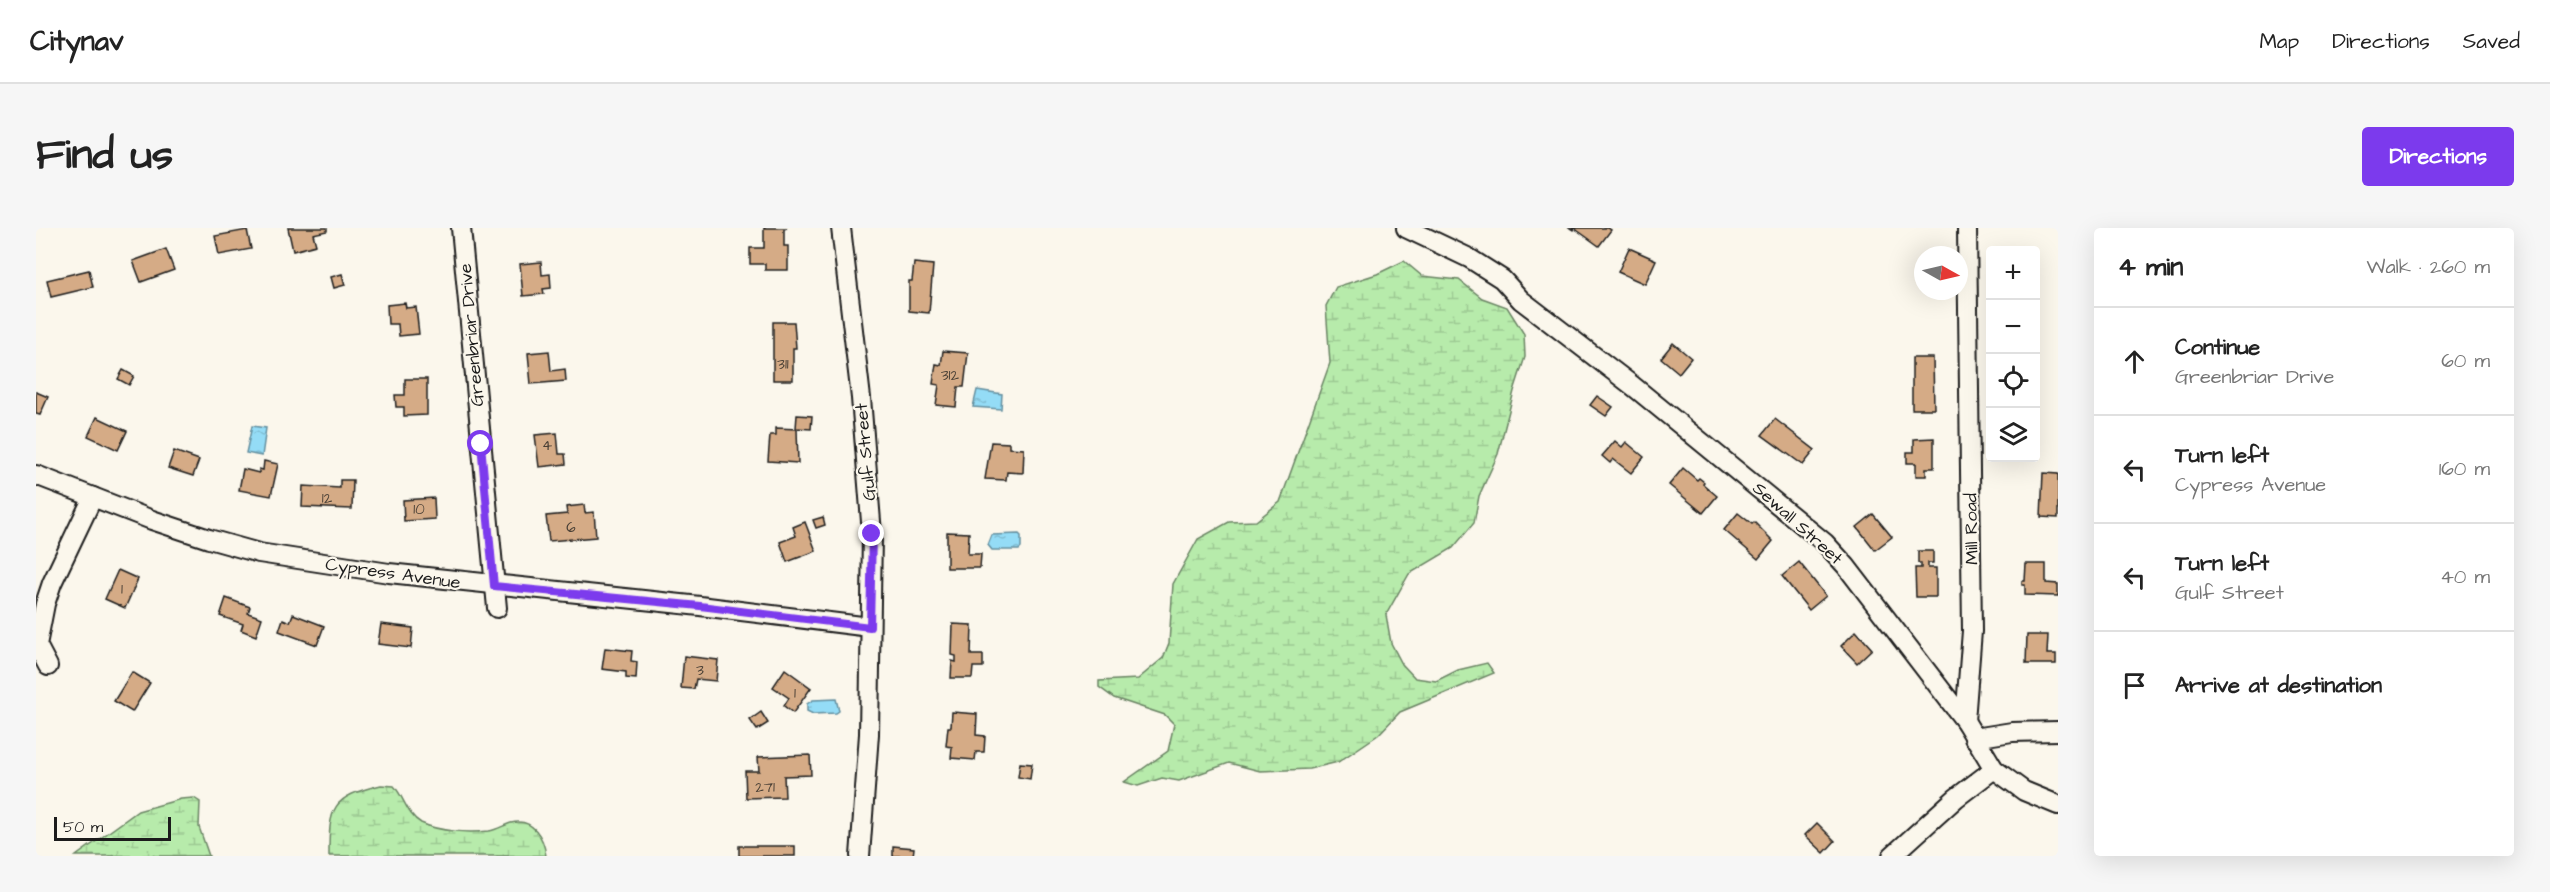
<!DOCTYPE html>
<meta charset="utf-8">
<style>
:root{--surface:#fff;--page:#f6f6f6;--text:#222;--muted:#767676;--line:#e0e0e0;--accent:#7c3aed}
body{margin:0;font-family:"Architects Daughter",sans-serif;background:var(--page);color:var(--text)}
.controls{position:absolute;right:18px;top:18px;display:grid;overflow:hidden;border-radius:6px;box-shadow:0 6px 24px #0002}
.controls button{width:54px;height:54px;display:grid;place-items:center;padding:0;border:0;border-bottom:2px solid var(--line);background:var(--surface);color:var(--text);font:30px sans-serif}
.compass{position:absolute;left:1878px;top:18px;width:54px;height:54px;border-radius:50%;background:var(--surface);box-shadow:0 6px 24px #0002;rotate:98deg}
.scale{position:absolute;left:18px;bottom:15px;width:117px;box-sizing:border-box;padding-left:6px;border:3px solid #1c1c1c;border-top:0;font-size:16px;line-height:21px;white-space:nowrap;color:#1c1c1c;-webkit-text-stroke:4px #fbf7ec;paint-order:stroke}
.stop{position:absolute;width:18px;height:18px;margin:-14px;border:4px solid #7c3aed;border-radius:50%;background:#fff}
.stop.end{background:#7c3aed;border-color:#fff;box-shadow:0 2px 6px #0008}
.list{margin:0;padding:0;list-style:none}
h2{display:flex;justify-content:space-between;align-items:center;height:78px;margin:0;padding:0 24px;font-size:26px}
h2 small{font-size:20px;font-weight:400;color:var(--muted)}
.list li{display:grid;grid-template-columns:39px 1fr auto;gap:18px;align-items:center;box-sizing:border-box;height:108px;padding:0 24px;border-top:2px solid var(--line)}
.list b{display:block;font-size:22px;white-space:nowrap}
.list p{margin:0;font-size:20px;white-space:nowrap;color:var(--muted)}
.list em{font-size:20px;font-style:normal;color:var(--muted)}
.icon{flex:none;width:33px;height:33px;fill:none;stroke:currentColor;stroke-width:2;stroke-linecap:round;stroke-linejoin:round}
.map{position:relative;flex:none;width:2022px;height:628px;overflow:hidden;border-radius:6px}
header{display:flex;align-items:center;gap:36px;box-sizing:border-box;height:84px;padding:0 30px;background:var(--surface);border-bottom:2px solid var(--line)}
header strong{font-size:28px}
nav{display:flex;gap:33px;margin-inline-start:auto;font-size:21px}
.intro{display:flex;align-items:center;justify-content:space-between;box-sizing:border-box;height:144px;padding:0 36px}
h1{margin:0;font-size:42px}
.button{padding:15px 27px;border-radius:6px;background:var(--accent);color:#fff;font-size:21px;font-weight:700}
main{display:flex;gap:36px;padding:0 36px}
aside{flex:1;background:var(--surface);border-radius:6px;box-shadow:0 6px 24px #0002}
.map>svg:first-child{display:block}
</style>
<header>
<strong>Citynav</strong>
<nav><a>Map</a><a>Directions</a><a>Saved</a></nav>
</header>
<div class="intro"><h1>Find us</h1><a class="button">Directions</a></div>
<main>
<div class="map">
<svg width="2022" height="628" viewBox="0 0 2022 628">
<defs>
<pattern id="wetland-marsh" width="20" height="14" patternUnits="userSpaceOnUse" patternTransform="scale(1.5)"><rect width="20" height="14" fill="#b7ebab"/><path d="M1 5h8M5 5V1M11 12h8M15 12V8" fill="none" stroke="#9dc993"/></pattern>
<pattern id="water-ripples" width="26" height="14" patternUnits="userSpaceOnUse" patternTransform="scale(1.5)"><rect width="26" height="14" fill="#94dcf6"/><path d="M2 4q2-2 4 0t4 0M15 11q2-2 4 0t4 0" fill="none" stroke="#7fbcd2"/></pattern>
</defs>
<rect width="100%" height="100%" fill="#fbf7ec"/>
<filter id="ink" filterUnits="userSpaceOnUse"><feTurbulence type="fractalNoise" baseFrequency=".0167" numOctaves="2"/><feDisplacementMap in="SourceGraphic" scale="12" xChannelSelector="R" yChannelSelector="G"/><feConvolveMatrix kernelMatrix="1 2 1 2 8 2 1 2 1" color-interpolation-filters="sRGB"/></filter>
<g filter="url(#ink)">
<g fill="url(#wetland-marsh)" stroke="#6a8464" stroke-width="1.5">
<path d="M1368 33 1386 48 1423 52 1446 70 1471 79 1488 106 1489 129 1478 163 1462 226 1443 268 1438 295 1417 320 1373 346 1350 387 1355 415 1366 436 1379 450 1400 453 1422 442 1451 435 1458 445 1364 484 1342 507 1302 534 1273 541 1224 543 1193 535 1143 553 1126 550 1102 558 1088 554 1132 523 1138 496 1129 487 1078 470 1063 459V453L1102 451 1127 430 1133 415 1137 356 1162 311 1193 294 1220 293 1244 274 1294 135 1290 78 1300 59 1341 46Z"/>
<path d="M345 557 358 558C368 569 371 587 385 595 404 604 432 605 453 603 461 602 468 597 475 595 497 589 508 610 510 628H293C293 579 295 569 345 557Z"/>
<path d="M158 570 164 574 163 599 173 628H40L102 583 145 571Z"/>
</g>
<g fill="url(#water-ripples)" stroke="#648f9f" stroke-width="1.5">
<path d="M941 162 966 166 965 181 937 179Z"/>
<path d="M216 198 230 200 226 228 210 225Z"/>
<path d="M983 306 985 308V320L983 322H956L952 317 956 307Z"/>
<path d="M800 471 803 483 800 485 777 486 771 483V476L777 472Z"/>
</g>
<g fill="#d5ab86" stroke="#1c1c1c" stroke-width="1.5">
<path d="M252 0H291V3L277 6 280 17 257 23Z"/>
<path d="M728 0H751L748 1V18H752V42H729V36H714V20H728Z"/>
<path d="M1534 0H1572L1575 2 1563 18 1538 0 1537 2Z"/>
<path d="M211 2 215 21 183 27 179 8Z"/>
<path d="M1593 20 1620 32 1609 56 1582 44Z"/>
<path d="M130 21 138 42 105 54 97 33Z"/>
<path d="M505 34 506 47 514 46 515 60 507 61 508 66 487 68 484 36Z"/>
<path d="M878 35 897 37 893 85 873 83V53H876Z"/>
<path d="M53 42 57 59 15 69 11 52Z"/>
<path d="M306 46 309 57 298 60 295 49Z"/>
<path d="M369 75 370 80 380 79 383 106 363 108 362 96H352L351 77Z"/>
<path d="M737 94H758L760 120H757V152H737Z"/>
<path d="M1637 115 1655 130 1643 145 1625 130Z"/>
<path d="M513 123 515 143 529 141 530 153 495 156 492 125Z"/>
<path d="M907 123 932 125 928 159H922L920 179 900 177 903 157 897 156 900 136 905 137Z"/>
<path d="M1876 130H1897L1898 181H1876Z"/>
<path d="M87 142 98 148 93 157 82 151Z"/>
<path d="M369 151H391V187L368 188V179H360L359 167H369Z"/>
<path d="M0 164 12 169 4 187 0 186Z"/>
<path d="M1561 168 1577 179 1570 188 1554 177Z"/>
<path d="M761 187 776 188 775 201 760 200Z"/>
<path d="M61 189 91 203 82 222 52 208Z"/>
<path d="M1739 191 1779 222 1767 237 1726 207Z"/>
<path d="M740 200 761 201 762 235 732 233 734 207H740Z"/>
<path d="M521 205 523 226H529L530 236 503 239 499 207Z"/>
<path d="M1898 210V240H1890V248H1880V235H1871V224H1878V211Z"/>
<path d="M1579 213 1586 219 1590 214 1608 229 1595 245 1577 231 1574 235 1566 228Z"/>
<path d="M955 214 973 215V220L988 221 987 245 971 244 970 252 949 251Z"/>
<path d="M138 223 163 232 157 248 132 240Z"/>
<path d="M228 233 242 236 235 268 203 262 207 241 223 245V241L227 242Z"/>
<path d="M1647 240 1661 252 1663 250 1668 254 1667 256 1681 268 1667 285 1633 257Z"/>
<path d="M2007 245 2022 246V290L2005 289Z"/>
<path d="M304 252H317L316 281 266 279 267 258 304 260Z"/>
<path d="M398 270 399 291 368 293 367 272Z"/>
<path d="M548 277 549 285 558 284 560 309 513 313 510 288 531 286 530 279Z"/>
<path d="M1702 285 1716 296 1718 294 1737 313 1722 331 1688 302Z"/>
<path d="M1837 286 1856 309 1839 322 1821 299Z"/>
<path d="M787 289 789 297 780 300 777 292Z"/>
<path d="M769 294 780 323 751 334 744 314 760 308 757 299Z"/>
<path d="M911 304 933 305 932 326H945L944 340H911Z"/>
<path d="M1882 323H1897V335H1892V340H1900V369H1880L1879 340H1885V335H1882Z"/>
<path d="M1763 334 1790 368 1773 382 1746 348Z"/>
<path d="M1990 336H2010V355L2022 356V368L1989 367V357H1986V353H1989Z"/>
<path d="M82 342 102 351 89 380 69 371Z"/>
<path d="M190 370 214 379 212 385 226 390 220 408 205 402 207 396 184 388Z"/>
<path d="M257 386 288 398 281 417 243 403 247 391 254 394Z"/>
<path d="M345 396 377 400 375 420 342 416Z"/>
<path d="M917 396 936 397 935 427H947V439H937L936 450H915L916 433 920 434V428L916 427Z"/>
<path d="M1820 403 1836 421 1821 435 1805 418Z"/>
<path d="M1991 407H2012L2011 426H2020V436H1990Z"/>
<path d="M569 420 596 423 595 433 601 434 600 451 590 450V444L566 441Z"/>
<path d="M648 428 682 432 680 453 660 451 658 461 645 460Z"/>
<path d="M749 441 775 460 757 485 748 478 753 470 737 459Z"/>
<path d="M96 444 114 455 96 484 78 473Z"/>
<path d="M725 484 732 495 721 502 714 492Z"/>
<path d="M916 484 941 486 940 507 949 508 948 524H940L939 532 915 530 916 519 910 518 912 499H915Z"/>
<path d="M774 527 775 547 748 548 749 569 710 570 709 543H723L722 529Z"/>
<path d="M984 535 996 536 994 551 982 549Z"/>
<path d="M1781 595 1799 613 1788 625 1769 607Z"/>
<rect x="703" y="618" width="56" height="10"/>
<path d="M857 618 878 620 877 628H857Z"/>
</g>
<g fill="none" stroke-linecap="round" stroke-linejoin="round">
<g stroke="#1c1c1c" stroke-width="22">
<g id="minor">
<path d="M425 0 461 380"/>
<path d="M805 0 825 170 836 306 833 506 824 628"/>
<path d="M1370 0 1433 30 1466 51 1485 72 1597 158 1789 315 1810 338 1929 493 1958 541 1988 563 2022 577"/>
<path d="M0 247 116 292 173 311 223 325 353 345 664 378 834 399"/>
<path d="M12 438 1 417 9 376 16 355 57 269"/>
<path d="M1929 493 1936 403 1931 0"/>
<path d="M1938 510 1976 504 2022 503"/>
<path d="M1856 628 1920 570 1958 541"/>
</g>
</g>
<use href="#minor" stroke="#fbf7ec" stroke-width="18"/>
</g>
</g>
<g fill="none" stroke-linecap="round" stroke-linejoin="round" filter="url(#ink)">
<path stroke="#7c3aed" stroke-width="8" d="M445 216 458 358 664 378 834 399 836 306"/>
</g>
<g text-anchor="middle" stroke-width="4.5" stroke-linejoin="round" paint-order="stroke">
<g font-size="15" fill="#4a4036">
<text x="747" y="141">311</text>
<text x="914" y="152">312</text>
<text x="511" y="222">4</text>
<text x="291" y="275">12</text>
<text x="383" y="286">10</text>
<text x="535" y="304">6</text>
<text x="86" y="366">1</text>
<text x="664" y="447">3</text>
<text x="759" y="470">1</text>
<text x="729" y="564">271</text>
</g>
<g font-size="18" fill="#1c1c1c" stroke="#fbf7ec">
<text transform="translate(435 107) rotate(-95)" y="6">Greenbriar Drive</text>
<text transform="translate(829 224) rotate(-95)" y="6">Gulf Street</text>
<text transform="translate(1762 295) rotate(42)" y="6">Sewall Street</text>
<text transform="translate(1935 301) rotate(-91)" y="6">Mill Road</text>
<text transform="translate(357 345) rotate(8)" y="6">Cypress Avenue</text>
</g>
</g>
</svg>
<div class="controls">
<button>+</button>
<button>−</button>
<button><svg class="icon" aria-label="locate" viewBox="0 0 24 24"><circle cx="12" cy="12" r="6"/><path d="M12 2v4M12 18v4M2 12h4M18 12h4"/></svg></button>
<button><svg class="icon" aria-label="layers" viewBox="0 0 24 24"><path d="M12 4l9 5-9 5-9-5zM3 14l9 5 9-5"/></svg></button>
</div>
<svg class="compass" viewBox="-18 -18 36 36"><path d="M0-13l5 13h-10z" fill="#e53935"/><path d="M0 13l5-13h-10z" fill="#767676"/></svg>
<div class="scale">50 m</div>
<div class="stop" style="left:445px;top:216px"></div>
<div class="stop end" style="left:836px;top:306px"></div>
</div>
<aside>
<h2>4 min<small>Walk · 260 m</small></h2>
<ul class="list">
<li><svg class="icon" aria-label="ahead" viewBox="0 0 24 24"><path d="M12 20V5M6 11l6-6 6 6"/></svg><div><b>Continue</b><p>Greenbriar Drive</p></div><em>60 m</em></li>
<li><svg class="icon" aria-label="left" viewBox="0 0 24 24"><path d="M17 20v-9H6M10 6l-5 5 5 5"/></svg><div><b>Turn left</b><p>Cypress Avenue</p></div><em>160 m</em></li>
<li><svg class="icon" aria-label="left" viewBox="0 0 24 24"><path d="M17 20v-9H6M10 6l-5 5 5 5"/></svg><div><b>Turn left</b><p>Gulf Street</p></div><em>40 m</em></li>
<li><svg class="icon" aria-label="arrive" viewBox="0 0 24 24"><path d="M6 21V4h12l-3 4 3 4H6"/></svg><div><b>Arrive at destination</b></div></li>
</ul>
</aside>
</main>
